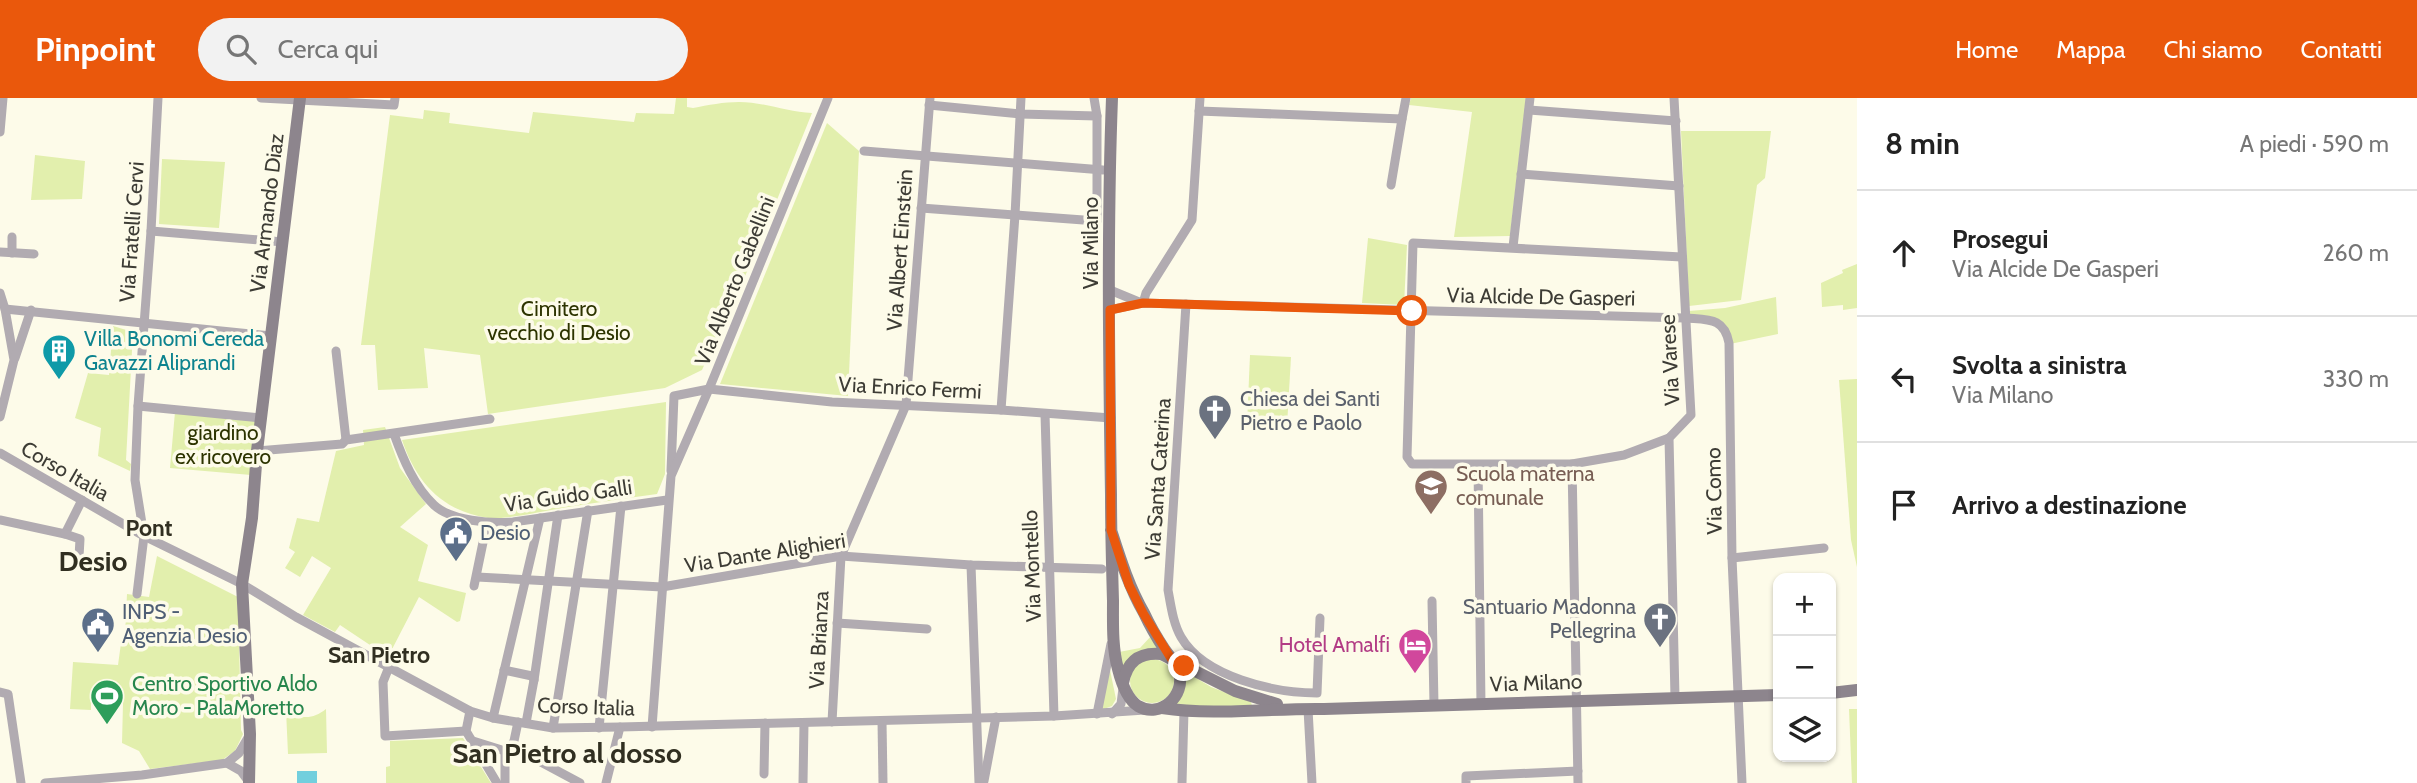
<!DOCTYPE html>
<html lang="it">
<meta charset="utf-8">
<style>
:root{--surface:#fff;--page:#f2f2f2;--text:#222;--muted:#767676;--line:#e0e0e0;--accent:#ea580c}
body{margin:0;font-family:Cabin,sans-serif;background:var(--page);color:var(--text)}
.controls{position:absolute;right:21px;bottom:21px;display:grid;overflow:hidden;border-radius:14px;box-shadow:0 2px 5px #0004}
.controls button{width:63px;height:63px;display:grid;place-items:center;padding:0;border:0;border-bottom:2px solid var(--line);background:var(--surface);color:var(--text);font:35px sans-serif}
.stop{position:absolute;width:21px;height:21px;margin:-16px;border:5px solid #ea580c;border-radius:50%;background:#fff}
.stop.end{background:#ea580c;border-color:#fff;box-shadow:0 2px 7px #0008}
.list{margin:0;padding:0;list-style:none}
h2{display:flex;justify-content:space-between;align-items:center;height:91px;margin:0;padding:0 28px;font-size:30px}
h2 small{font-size:23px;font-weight:400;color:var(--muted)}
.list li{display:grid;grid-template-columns:46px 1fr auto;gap:21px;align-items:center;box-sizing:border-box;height:126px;padding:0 28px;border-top:2px solid var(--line)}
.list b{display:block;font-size:26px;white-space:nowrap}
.list p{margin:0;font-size:23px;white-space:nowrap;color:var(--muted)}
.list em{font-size:23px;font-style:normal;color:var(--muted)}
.icon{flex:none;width:38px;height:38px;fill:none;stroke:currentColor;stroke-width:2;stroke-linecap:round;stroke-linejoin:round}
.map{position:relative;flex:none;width:1857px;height:685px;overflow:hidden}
header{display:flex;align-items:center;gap:42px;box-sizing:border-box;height:98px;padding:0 35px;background:var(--accent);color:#fff}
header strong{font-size:33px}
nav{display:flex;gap:38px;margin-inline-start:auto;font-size:24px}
.search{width:490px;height:63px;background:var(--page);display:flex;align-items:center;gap:18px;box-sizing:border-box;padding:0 24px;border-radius:38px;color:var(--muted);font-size:26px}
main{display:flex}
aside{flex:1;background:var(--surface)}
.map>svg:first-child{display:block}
</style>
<header>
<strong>Pinpoint</strong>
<div class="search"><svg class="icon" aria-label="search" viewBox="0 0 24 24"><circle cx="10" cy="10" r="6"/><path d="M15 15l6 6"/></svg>Cerca qui</div>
<nav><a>Home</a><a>Mappa</a><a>Chi siamo</a><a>Contatti</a></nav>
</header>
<main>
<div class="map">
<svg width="1857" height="685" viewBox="0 0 1857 685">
<rect width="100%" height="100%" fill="#fdfbe9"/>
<g fill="#e2efad">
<path d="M676 0H687V9L693 10C708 7 724 4 739 4 764 4 787 14 812 15L756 154 702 272 665 290 488 316 480 257 424 250 428 290 378 292 375 247H361L390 17 423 21 424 12 450 15 449 25 529 35 533 14 634 24 636 15 674 16Z"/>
<path d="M1411 0H1526L1510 138 1454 139 1472 14 1409 7Z"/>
<path d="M827 25 859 53 848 298 720 286Z"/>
<path d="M1681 33H1771L1765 80 1757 87 1741 202 1689 208Z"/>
<path d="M35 57 85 63 82 101 31 102Z"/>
<path d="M162 61 225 64 219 130 159 126Z"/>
<path d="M1368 140 1407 147 1404 207 1362 205Z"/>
<path d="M1857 166V210L1843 212V207L1822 209 1821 185 1843 175 1842 172Z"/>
<path d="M1776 199 1778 236 1730 246 1729 232 1717 221 1689 216V213L1725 210Z"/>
<path d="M113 228 133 234 126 362 131 366 130 373 98 358 101 330 75 320 88 275 109 277Z"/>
<path d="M1250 257 1291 259 1287 328 1247 326Z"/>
<path d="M1857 281V469L1851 442 1839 282Z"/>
<path d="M666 304 665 376 657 396C626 400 594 405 562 410 545 413 503 422 488 420 442 413 416 384 402 342Z"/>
<path d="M175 314 257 323 251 377 170 370Z"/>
<path d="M385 329 400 370 426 406 400 429 428 447 418 483 466 495 460 523 457 524 419 499 388 559 340 527 335 534 303 517 331 470 312 458 300 479 285 470 295 454 289 450 297 420 319 424 336 353 364 347 363 332Z"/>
<path d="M157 458 238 499 241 632 243 636 235 653 222 662 150 671 139 653 122 645 123 605H91V612L70 611 73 564 118 567 122 538 125 537 127 496 149 499Z"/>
<path d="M1152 537 1161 548 1123 569 1119 554 1140 550Z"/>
<circle cx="1152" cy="583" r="22"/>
<path d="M1110 572 1116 601 1112 608 1101 612Z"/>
<path d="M1183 572 1211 589 1251 604 1252 608H1173L1183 596Z"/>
<path d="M326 611 327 655 288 656 286 612C301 621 312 622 326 611Z"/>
<path d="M1849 611H1857V685H1852Z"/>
<path d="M463 640 491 685H386V669L390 668V643Z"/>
</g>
<rect fill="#72cfdd" x="297" y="673" width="20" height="12"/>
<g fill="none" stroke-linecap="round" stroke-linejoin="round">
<g stroke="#b1abb1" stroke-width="9">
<path d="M261 0 394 7 395 0"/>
<path d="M1674 0 1691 317 1669 340 1675 599"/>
<path d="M929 7 1020 16 1097 18"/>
<path d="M1529 12 1676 23"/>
<path d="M1199 13 1402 21 1406 0"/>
<path d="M0 34 3 0"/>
<path d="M864 53 1103 72"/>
<path d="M1521 76 1679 88"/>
<path d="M1391 87 1402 21"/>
<path d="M921 110 1097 123V18L1094 0"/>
<path d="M151 133 283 144"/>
<path d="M1513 149 1530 0"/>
<path d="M0 154 34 156"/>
<path d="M12 155V139"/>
<path d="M1110 192 1139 204"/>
<path d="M0 195 5 211 14 262 0 319"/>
<path d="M1143 205 1146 195 1192 122 1200 0"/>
<path d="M1186 206 1168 492C1171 508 1173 525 1181 539 1204 579 1274 595 1317 595L1320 520"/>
<path d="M5 211 271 238"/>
<path d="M1110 212 1141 205 1685 220C1708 222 1724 219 1729 245L1732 460 1742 685"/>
<path d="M336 253 346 342"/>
<path d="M15 260 31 212"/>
<path d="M138 308 261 320"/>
<path d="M1001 312 1015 117 1021 0"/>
<path d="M1045 316 1054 618"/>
<path d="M394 336C403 361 414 388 434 407 451 423 491 426 513 424L667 402"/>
<path d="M1669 340 1624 357 1572 366H1412L1407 359 1413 145 1682 159"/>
<path d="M257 353 342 346 346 342 490 321"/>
<path d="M0 355 144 438 242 486 296 519 470 613 493 620 553 630 620 629 1054 618 1145 612"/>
<path d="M1572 366 1578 685"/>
<path d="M1478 367 1481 607"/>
<path d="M671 373 674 298 709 291 832 304 1001 312 1111 320"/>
<path d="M0 422 65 436 82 402"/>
<path d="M65 436 80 441 79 459"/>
<path d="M1732 460 1824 450"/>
<path d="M971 467 979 685"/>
<path d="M477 479 662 489 841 458 971 467 1102 471"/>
<path d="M474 488 487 425"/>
<path d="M137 496 144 438 135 382 138 308 151 133 158 0"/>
<path d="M1432 503 1434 607"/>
<path d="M837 525 927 531"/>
<path d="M389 569 383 584 385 638 466 633"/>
<path d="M504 572 532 578 534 582"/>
<path d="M0 594 8 596 21 685"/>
<path d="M1308 611 1312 685"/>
<path d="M470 613 466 633 497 685"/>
<path d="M1097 616 1111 546"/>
<path d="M1112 616 1121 606 1123 590"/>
<path d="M493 620 540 420"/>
<path d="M882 623 883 685"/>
<path d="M832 624 841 458 906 307 930 0"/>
<path d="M526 625 534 582 558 417"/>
<path d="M652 629 671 378 709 291 828 0"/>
<path d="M553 630 588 412"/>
<path d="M599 630 621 408"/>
<path d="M473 643 505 653"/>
<path d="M511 648 580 685"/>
<path d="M508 652 514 643 518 624"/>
<path d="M227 665 241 673 249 684"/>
<path d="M764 676 765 625"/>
<path d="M984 683 996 619"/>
<path d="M45 685 142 677 227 665 239 655 249 638"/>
<path d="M505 685V653"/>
<path d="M606 685 620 629"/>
<path d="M803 685 804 625"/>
<path d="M1182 685 1184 613"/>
<path d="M1466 685V678L1578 673"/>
</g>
<g stroke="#8d858d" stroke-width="12">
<path d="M1111 432C1120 460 1129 489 1144 515 1150 528 1157 540 1165 552 1170 559 1177 566 1179 574 1186 598 1160 621 1138 608 1127 601 1121 583 1118 571 1112 549 1113 525 1113 503 1112 468 1111 432 1111 397 1109 265 1107 132 1112 0"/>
<path d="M1123 585C1127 564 1139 554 1161 556L1235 593 1277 606"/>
<path d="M1831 595 1857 592"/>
<path d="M1162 610C1215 618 1271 610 1324 611L1778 597"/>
<path d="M249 685 250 636 242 486 252 420 257 353 300 0"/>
</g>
</g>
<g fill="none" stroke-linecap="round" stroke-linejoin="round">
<path stroke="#ea580c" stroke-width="9" d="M1184 568 1172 562 1143 515 1129 487 1111 432 1110 212 1143 205 1412 213"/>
</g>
<defs>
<g id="building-pin" transform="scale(1.75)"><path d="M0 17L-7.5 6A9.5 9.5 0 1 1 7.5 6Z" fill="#0f9aa8" stroke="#fdfbe9"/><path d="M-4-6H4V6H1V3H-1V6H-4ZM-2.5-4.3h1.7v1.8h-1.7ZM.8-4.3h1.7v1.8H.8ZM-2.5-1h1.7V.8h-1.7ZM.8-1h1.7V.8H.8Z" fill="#fff"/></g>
<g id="church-pin" transform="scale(1.75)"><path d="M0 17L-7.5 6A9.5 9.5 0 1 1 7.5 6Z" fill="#6b7280" stroke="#fdfbe9"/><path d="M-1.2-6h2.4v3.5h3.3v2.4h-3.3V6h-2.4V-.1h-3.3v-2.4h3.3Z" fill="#fff"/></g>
<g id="school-pin" transform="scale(1.75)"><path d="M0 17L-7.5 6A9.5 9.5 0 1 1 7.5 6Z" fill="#8d6e63" stroke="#fdfbe9"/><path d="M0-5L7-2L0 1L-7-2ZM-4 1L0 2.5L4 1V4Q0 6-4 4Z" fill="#fff"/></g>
<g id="civic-pin" transform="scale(1.75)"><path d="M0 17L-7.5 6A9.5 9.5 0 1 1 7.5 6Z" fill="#5c6f8a" stroke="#fdfbe9"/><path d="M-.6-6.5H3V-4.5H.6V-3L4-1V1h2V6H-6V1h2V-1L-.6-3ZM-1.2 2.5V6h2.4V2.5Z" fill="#fff"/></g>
<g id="hotel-pin" transform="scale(1.75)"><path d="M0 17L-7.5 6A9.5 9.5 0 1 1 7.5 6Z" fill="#d1479c" stroke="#fdfbe9"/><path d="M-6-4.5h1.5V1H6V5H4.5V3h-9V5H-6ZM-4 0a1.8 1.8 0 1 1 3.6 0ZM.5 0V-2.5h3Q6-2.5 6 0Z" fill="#fff"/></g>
<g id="stadium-pin" transform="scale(1.75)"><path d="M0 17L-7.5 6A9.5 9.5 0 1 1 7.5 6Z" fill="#2e9e5b" stroke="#fdfbe9"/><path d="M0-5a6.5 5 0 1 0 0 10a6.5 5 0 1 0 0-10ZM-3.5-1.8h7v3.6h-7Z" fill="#fff"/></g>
</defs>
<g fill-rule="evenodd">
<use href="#building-pin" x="59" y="253"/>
<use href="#church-pin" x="1215" y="313"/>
<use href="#school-pin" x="1431" y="388"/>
<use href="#civic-pin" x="456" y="435"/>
<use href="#church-pin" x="1660" y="521"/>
<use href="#civic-pin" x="98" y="526"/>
<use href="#hotel-pin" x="1415" y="547"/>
<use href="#stadium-pin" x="107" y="598"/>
</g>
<g text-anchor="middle" stroke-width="7" stroke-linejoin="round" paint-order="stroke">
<g font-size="21" fill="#3d3c35" stroke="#fdfbe9">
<text transform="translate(267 115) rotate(-83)" y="7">Via Armando Diaz</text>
<text transform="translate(132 134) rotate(-86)" y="7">Via Fratelli Cervi</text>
<text transform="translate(1091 145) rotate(-90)" y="7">Via Milano</text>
<text transform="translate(900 152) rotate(-86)" y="7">Via Albert Einstein</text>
<text transform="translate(735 183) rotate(-68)" y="7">Via Alberto Gabellini</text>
<text transform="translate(1541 199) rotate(1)" y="7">Via Alcide De Gasperi</text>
<text transform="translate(1670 262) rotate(-93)" y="7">Via Varese</text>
<text transform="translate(910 290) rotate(3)" y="7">Via Enrico Fermi</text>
<text transform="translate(65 373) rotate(30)" y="7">Corso Italia</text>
<text transform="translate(1158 381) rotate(-86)" y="7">Via Santa Caterina</text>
<text transform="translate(1714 393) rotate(-91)" y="7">Via Como</text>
<text transform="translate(568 398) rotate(-8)" y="7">Via Guido Galli</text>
<text transform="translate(765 455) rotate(-9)" y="7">Via Dante Alighieri</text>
<text transform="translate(1032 468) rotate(-92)" y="7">Via Montello</text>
<text transform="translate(819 542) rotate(-87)" y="7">Via Brianza</text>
<text transform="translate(1536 585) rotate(-2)" y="7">Via Milano</text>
<text transform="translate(586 609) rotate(2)" y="7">Corso Italia</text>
</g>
<g font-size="21" fill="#2d3400" stroke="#fdfbe9">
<text x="559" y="218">Cimitero<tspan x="559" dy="24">vecchio di Desio</tspan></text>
<text x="223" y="342">giardino<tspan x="223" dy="24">ex ricovero</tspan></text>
</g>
<g font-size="21" fill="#0d838f" stroke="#fdfbe9" text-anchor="start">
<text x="84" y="248">Villa Bonomi Cereda<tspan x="84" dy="24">Gavazzi Aliprandi</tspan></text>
</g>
<g font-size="21" fill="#5b616d" stroke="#fdfbe9" text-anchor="start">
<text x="1240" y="308">Chiesa dei Santi<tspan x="1240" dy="24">Pietro e Paolo</tspan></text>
<text x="1636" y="516" text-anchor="end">Santuario Madonna<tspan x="1636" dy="24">Pellegrina</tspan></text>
</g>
<g font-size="21" fill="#785e54" stroke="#fdfbe9" text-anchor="start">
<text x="1456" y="383">Scuola materna<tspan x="1456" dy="24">comunale</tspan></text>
</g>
<g font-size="21" fill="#4e5e75" stroke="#fdfbe9" text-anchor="start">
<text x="480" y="442">Desio</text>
<text x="122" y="521">INPS -<tspan x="122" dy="24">Agenzia Desio</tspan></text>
</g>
<g font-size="21" fill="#b23c85" stroke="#fdfbe9" text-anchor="end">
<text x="1390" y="554">Hotel Amalfi</text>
</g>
<g font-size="21" fill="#27864d" stroke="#fdfbe9" text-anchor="start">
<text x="132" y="593">Centro Sportivo Aldo<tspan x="132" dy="24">Moro - PalaMoretto</tspan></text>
</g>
<g font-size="23" font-weight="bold" fill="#312f21" stroke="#fdfbe9">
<text x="149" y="438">Pont</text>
<text x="379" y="565">San Pietro</text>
</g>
<g font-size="28" font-weight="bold" fill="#312f21" stroke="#fdfbe9">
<text x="93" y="473">Desio</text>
<text x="567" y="665">San Pietro al dosso</text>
</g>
</g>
</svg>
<div class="controls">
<button>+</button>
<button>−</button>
<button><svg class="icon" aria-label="layers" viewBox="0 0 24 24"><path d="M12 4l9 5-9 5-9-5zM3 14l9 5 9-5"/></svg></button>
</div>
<div class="stop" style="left:1412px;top:213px"></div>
<div class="stop end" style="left:1184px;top:568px"></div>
</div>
<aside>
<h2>8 min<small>A piedi · 590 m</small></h2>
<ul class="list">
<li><svg class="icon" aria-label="ahead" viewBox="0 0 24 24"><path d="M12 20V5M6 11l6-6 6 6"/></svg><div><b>Prosegui</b><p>Via Alcide De Gasperi</p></div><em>260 m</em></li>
<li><svg class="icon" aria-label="left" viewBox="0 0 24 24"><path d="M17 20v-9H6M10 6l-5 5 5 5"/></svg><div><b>Svolta a sinistra</b><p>Via Milano</p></div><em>330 m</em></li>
<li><svg class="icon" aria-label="arrive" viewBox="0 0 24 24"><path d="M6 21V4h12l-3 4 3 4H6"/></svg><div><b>Arrivo a destinazione</b></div></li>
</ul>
</aside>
</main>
